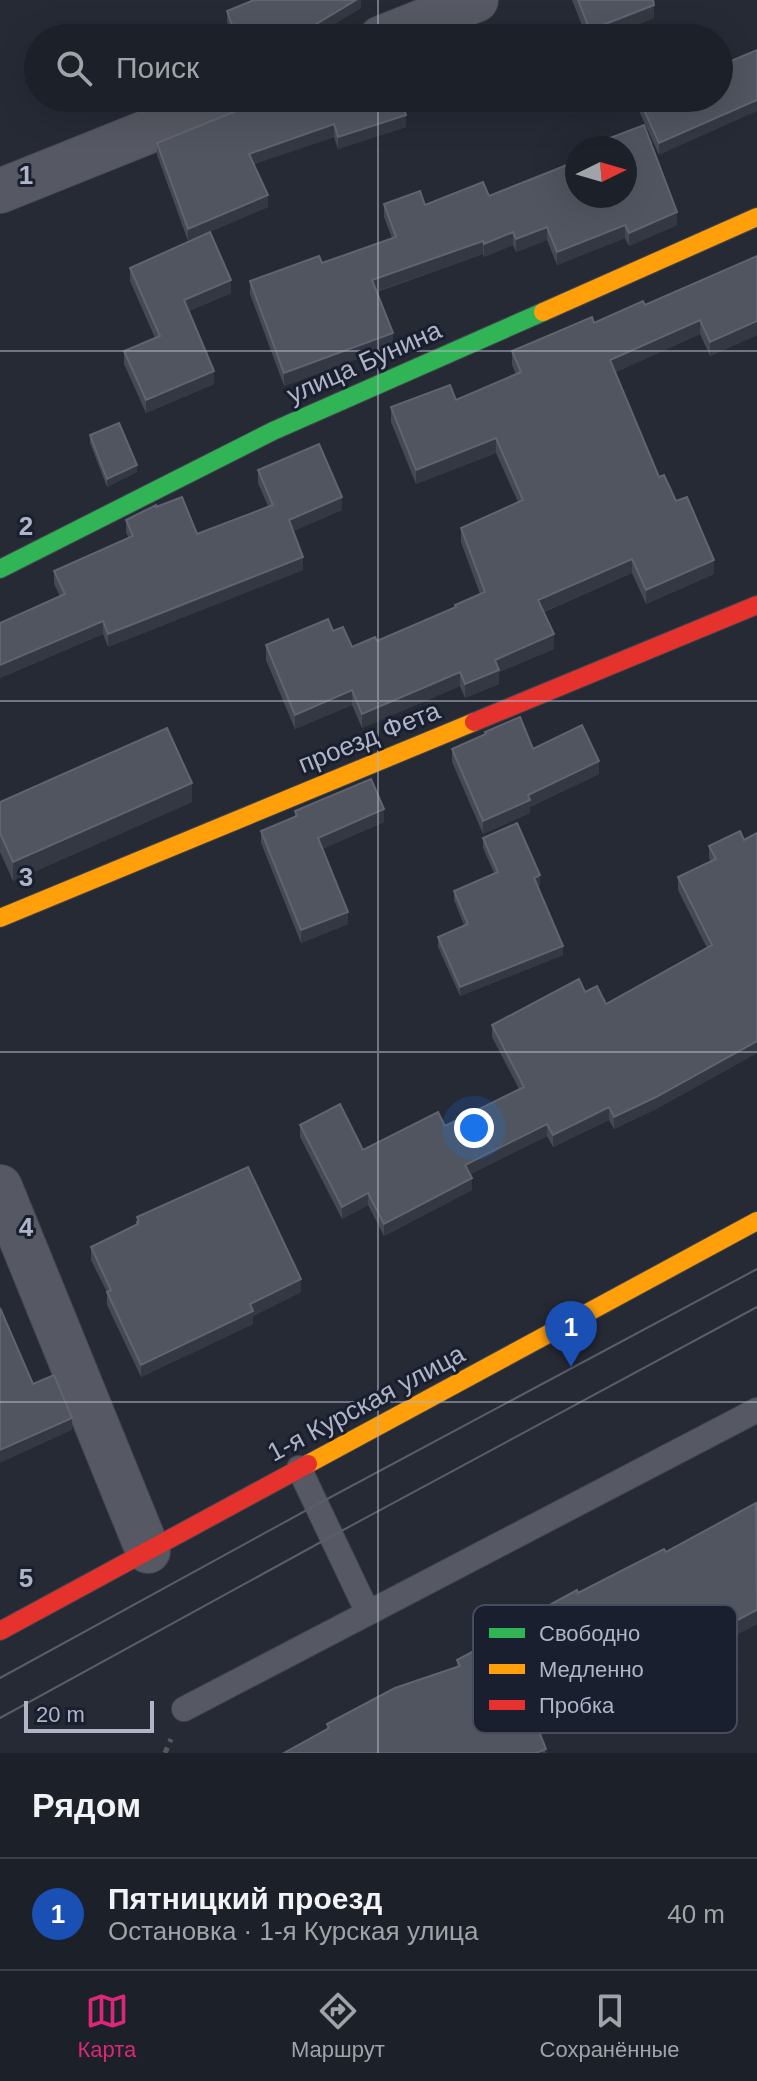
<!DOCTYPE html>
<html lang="ru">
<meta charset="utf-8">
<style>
:root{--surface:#1c2028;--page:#252830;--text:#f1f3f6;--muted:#a0a3a8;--line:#3a3e45;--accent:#db2777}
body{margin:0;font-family:Arial,sans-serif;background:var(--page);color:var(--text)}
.compass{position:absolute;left:565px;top:136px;width:72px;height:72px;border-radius:50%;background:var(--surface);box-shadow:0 8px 32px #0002;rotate:85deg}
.scale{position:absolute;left:24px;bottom:20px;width:130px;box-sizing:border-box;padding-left:8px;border:4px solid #afb4c7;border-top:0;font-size:22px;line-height:28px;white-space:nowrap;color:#afb4c7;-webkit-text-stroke:6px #191f2f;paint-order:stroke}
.you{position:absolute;left:474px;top:1128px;width:28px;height:28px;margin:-20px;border:6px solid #fff;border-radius:50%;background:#1a73e8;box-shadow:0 0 0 12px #1a73e833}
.badge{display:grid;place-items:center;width:52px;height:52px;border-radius:50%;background:var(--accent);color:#fff;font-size:26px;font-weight:700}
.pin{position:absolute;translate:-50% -66px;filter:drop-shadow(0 2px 4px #0008)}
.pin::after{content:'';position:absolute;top:42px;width:28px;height:24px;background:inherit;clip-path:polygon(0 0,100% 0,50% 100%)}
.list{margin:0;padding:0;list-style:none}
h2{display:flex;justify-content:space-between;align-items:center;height:104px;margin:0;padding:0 32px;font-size:34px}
h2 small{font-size:26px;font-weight:400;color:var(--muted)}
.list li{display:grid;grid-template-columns:52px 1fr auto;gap:24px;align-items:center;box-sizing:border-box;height:112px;padding:0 32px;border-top:2px solid var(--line)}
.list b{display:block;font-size:30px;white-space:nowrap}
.list p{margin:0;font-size:26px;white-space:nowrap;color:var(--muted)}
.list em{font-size:26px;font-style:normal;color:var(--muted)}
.icon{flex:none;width:44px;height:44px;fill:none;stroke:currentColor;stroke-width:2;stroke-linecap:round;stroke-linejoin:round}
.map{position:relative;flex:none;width:757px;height:1753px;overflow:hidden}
.search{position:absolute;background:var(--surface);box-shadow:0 8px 32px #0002;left:24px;right:24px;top:24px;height:88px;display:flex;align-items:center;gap:20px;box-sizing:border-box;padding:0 28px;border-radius:44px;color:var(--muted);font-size:30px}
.sheet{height:216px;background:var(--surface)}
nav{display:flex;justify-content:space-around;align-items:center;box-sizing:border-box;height:112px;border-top:2px solid var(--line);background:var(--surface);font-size:22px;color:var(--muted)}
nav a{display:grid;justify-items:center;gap:4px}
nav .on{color:var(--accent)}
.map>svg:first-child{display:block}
</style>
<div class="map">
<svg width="757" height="1753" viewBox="0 0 757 1753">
<rect width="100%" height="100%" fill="#262a35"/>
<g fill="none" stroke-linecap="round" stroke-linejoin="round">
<g stroke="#42454e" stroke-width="26">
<g id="lane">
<path d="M299 1468 368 1613"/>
<path d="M184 1709 757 1410"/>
</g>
</g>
<g stroke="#42454e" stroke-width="46">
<g id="street">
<path d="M381 38 476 0"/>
<path d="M0 191 232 98"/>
<path d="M0 1187 148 1551"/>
</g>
</g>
<g stroke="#42454e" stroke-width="20">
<path id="fast" d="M0 569 273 431 543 312"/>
</g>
<g stroke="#42454e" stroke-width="20">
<g id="slow">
<path d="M543 312 757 217"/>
<path d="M0 918 474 722"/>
<path d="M308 1464 757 1221"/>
</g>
</g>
<g stroke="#42454e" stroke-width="20">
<g id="jam">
<path d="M474 722 757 605"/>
<path d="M0 1631 308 1464"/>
</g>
</g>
<path stroke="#545860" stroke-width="5" stroke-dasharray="6 6" stroke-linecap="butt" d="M165 1753 171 1739"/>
<use href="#lane" stroke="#565963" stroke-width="24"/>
<use href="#street" stroke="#565963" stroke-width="44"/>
<use href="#fast" stroke="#30b455" stroke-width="18"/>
<use href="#slow" stroke="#ff9f0a" stroke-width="18"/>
<use href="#jam" stroke="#e5322d" stroke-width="18"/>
<g stroke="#5a5d66" stroke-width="2">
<path d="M0 1678 316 1505 757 1269"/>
<path d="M0 1718 332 1536 757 1307"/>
</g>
</g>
<g fill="#464954">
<path d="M361 0V8L311 38H233L227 22V11Z"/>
<path d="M572 0H653L654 18 605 38H587Z"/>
<path d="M719 98 659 155 640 113V101Z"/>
<path d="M241 109 406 127 338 149 334 137 254 164 268 207 188 241 157 155V143Z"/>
<path d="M644 125 677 212V225L629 246 625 238 557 265 547 240 516 252 513 245 484 257 483 254 377 292 393 333V346L284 386 250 294V281L319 256 322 263 392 238 384 217V204L420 191 425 205 483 182 489 196 577 161V196H625V148H594V144Z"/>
<path d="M757 256V335L710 356 700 334 615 372 659 477 676 501 714 574 646 604 632 573 544 612 554 649 499 672V684L465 698 460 686 362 728 352 705 295 729 266 660V645L333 631 352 647 377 641 455 608V605L480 594 461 542V528L518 502 496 453 416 484 391 422V407L456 400 516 374 512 365V351L645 305Z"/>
<path d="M130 268 231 293 189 311 214 384 146 413 124 364V351L155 338 130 281Z"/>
<path d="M90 435 137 472 107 487 90 443Z"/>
<path d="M258 470 342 510 293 531 303 570 108 647 103 634 0 678V623L60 596 54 584V571L129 538 126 533V520L156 507 197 534 268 506 258 483Z"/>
<path d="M485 732 533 749 599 774 530 807V813L483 834 452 762V749L485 734Z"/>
<path d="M0 802H192L13 881 0 852Z"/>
<path d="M295 811 384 822 322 849 348 924 301 943 261 843V831L295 817Z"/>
<path d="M757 833V1053L656 1109 614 1129 609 1120 553 1147 547 1136 470 1174 472 1190 384 1236 368 1205 342 1219 300 1137V1125L363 1150 445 1126 519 1089 492 1037V1025L585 992 606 1004 707 948 678 890V877L711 862 709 858V846L744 840Z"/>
<path d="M483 838 540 885 537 886 563 955 460 996 438 947V937L464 925 454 900V891L494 873 483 848Z"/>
<path d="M137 1217 301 1292 253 1316V1324L141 1377 107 1305V1292L91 1260V1247L137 1225Z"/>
<path d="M757 1504V1624L722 1642 737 1685 641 1734 618 1693 540 1735 546 1753 327 1730V1724L457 1667V1660L500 1637V1632L578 1593 666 1552Z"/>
</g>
<g fill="#343842">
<path d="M356 0H361V8L311 38H293Z"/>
<path d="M654 5V18L605 38H590V30Z"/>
<path d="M757 100V111L659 155V143Z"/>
<path d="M406 115V127L338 149V137Z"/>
<path d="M334 124V137L249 166V154Z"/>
<path d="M268 195V207L188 241V229Z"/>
<path d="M677 212V225L629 246V233Z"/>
<path d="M625 225V238L557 265V252Z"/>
<path d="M547 227V240L516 252V239Z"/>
<path d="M513 232V245L484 257V244Z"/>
<path d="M483 241V254L372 293V280Z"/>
<path d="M231 280V293L184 313V300Z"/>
<path d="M700 320V334L610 375V360Z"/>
<path d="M757 321V335L710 356V342Z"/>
<path d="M393 333V346L284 386V373Z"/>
<path d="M214 371V384L146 413V400Z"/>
<path d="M496 438V453L416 484V470Z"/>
<path d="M137 465V472L107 487V479Z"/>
<path d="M342 497V510L289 533V520Z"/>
<path d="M303 557V570L108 647V634Z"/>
<path d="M632 559V573L538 614V600Z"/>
<path d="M714 560V574L646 604V590Z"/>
<path d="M103 621V634L0 678V665Z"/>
<path d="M554 634V649L499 672V684L465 698V684L495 660Z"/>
<path d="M460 672V686L362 728V714Z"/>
<path d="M352 690V705L295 729V715Z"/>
<path d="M599 761V774L530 807V813L483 834V821L528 795Z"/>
<path d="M192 783V802L13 881V862Z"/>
<path d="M384 809V822L318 851V838Z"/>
<path d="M540 875V885L534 887V878Z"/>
<path d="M348 912V924L301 943V930Z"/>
<path d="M563 946V955L460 996V987Z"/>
<path d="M757 1041V1053L656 1109 614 1129V1117Z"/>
<path d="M609 1107V1120L553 1147V1135Z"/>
<path d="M547 1124V1136L465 1177V1165Z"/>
<path d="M472 1178V1190L384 1236V1224Z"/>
<path d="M368 1193V1205L342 1219V1207Z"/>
<path d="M301 1279V1292L253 1316V1324L141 1377V1365L250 1304Z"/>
<path d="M72 1418V1430L0 1463V1450Z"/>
<path d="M757 1610V1624L716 1645V1631Z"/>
<path d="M737 1671V1685L641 1734V1720Z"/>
<path d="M618 1680V1693L536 1738V1724Z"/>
</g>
<g fill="#515560" stroke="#606470" stroke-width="2">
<path d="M254 0H356L293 38H237L227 11Z"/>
<path d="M578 0H653L654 5 590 30Z"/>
<path d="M757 50V100L659 143 640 101 647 98H719V66Z"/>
<path d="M253 98H401L406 115 338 137 334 124 249 154 268 195 188 229 157 143 241 109 251 102Z"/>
<path d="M644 125 677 212 629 233 625 225 557 252 547 227 516 239 513 232 484 244 483 241 372 280 393 333 284 373 250 281 319 256 322 263 396 237 384 204 420 191 425 205 483 182 489 196 577 161V196H625V148H595L594 144Z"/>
<path d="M210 232 231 280 184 300 214 371 146 400 124 351 160 336 130 268Z"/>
<path d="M757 256V321L710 342 700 320 610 360 659 477 664 475 676 501 687 497 714 560 646 590 632 559 538 600 554 634 495 660 499 670 465 684 460 672 362 714 352 690 295 715 266 645 328 619 333 631 343 627 352 647 375 637 377 641 456 607 455 605 485 592 461 528 523 500 496 438 416 470 391 407 450 385 456 400 521 372 512 351 592 317 594 323 643 301 645 305Z"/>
<path d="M119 423 137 465 107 479 90 435Z"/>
<path d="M319 444 342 497 289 520 303 557 108 634 103 621 0 665V623L65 594 54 571 133 536 126 520 156 505V507L182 497 197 534 273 505 258 470Z"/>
<path d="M520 717 533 749 582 725 599 761 528 795 530 800 483 821 452 749 486 734 485 732Z"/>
<path d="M167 728 192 783 13 862 0 833V802Z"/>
<path d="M371 779 384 809 318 838 348 912 301 930 261 831 297 816 295 811Z"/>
<path d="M517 823 540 875 534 878 563 946 460 987 438 937 468 924 454 891 498 872 483 838Z"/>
<path d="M740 831 744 840 757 833V1041L656 1097 614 1117 609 1107 553 1135 547 1124 465 1165 472 1178 384 1224 368 1193 342 1207 300 1125 340 1104 363 1150 438 1112 445 1126 524 1087 492 1025 579 979 585 992 597 986 606 1004 712 945 678 877 716 859 709 846Z"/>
<path d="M248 1167 301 1279 250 1304 253 1311 141 1365 107 1292 111 1290 91 1247 138 1224 137 1222 139 1221 137 1217Z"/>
<path d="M0 1308 33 1384 54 1375 72 1418 0 1450Z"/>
<path d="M756 1503 757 1610 716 1631 737 1671 641 1720 618 1680 536 1724 546 1749 536 1753H284L329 1728 327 1724 395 1688 460 1666 457 1660 502 1636 500 1632 577 1590 578 1593 664 1549 666 1552Z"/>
</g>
<path fill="none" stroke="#afb4c7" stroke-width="2" stroke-opacity="0.55" d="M378 0V38M378 98V1753M0 351H757M0 701H757M0 1052H757M0 1402H757"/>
<g text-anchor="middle" stroke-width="6" stroke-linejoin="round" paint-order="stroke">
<g font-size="26" fill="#afb4c7" stroke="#191f2f">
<text transform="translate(364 362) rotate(-24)" y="9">улица Бунина</text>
<text transform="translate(369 737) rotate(-22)" y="9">проезд Фета</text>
<text transform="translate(366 1403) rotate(-28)" y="9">1-я Курская улица</text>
</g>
</g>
<rect x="473" y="1605" width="264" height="128" rx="12" fill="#191f2f" stroke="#464c5d" stroke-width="2"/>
<rect x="489" y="1628" width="36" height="10" fill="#30b455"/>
<rect x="489" y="1664" width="36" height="10" fill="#ff9f0a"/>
<rect x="489" y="1700" width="36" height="10" fill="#e5322d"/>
<g font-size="22" fill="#afb4c7">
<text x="539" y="1641">Свободно</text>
<text x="539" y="1677">Медленно</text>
<text x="539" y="1713">Пробка</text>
</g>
<g font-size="26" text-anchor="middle" font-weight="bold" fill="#afb4c7" stroke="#191f2f" stroke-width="6" stroke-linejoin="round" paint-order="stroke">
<text x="26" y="184">1</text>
<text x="26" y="535">2</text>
<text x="26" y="886">3</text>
<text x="26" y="1236">4</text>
<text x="26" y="1587">5</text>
</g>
</svg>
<svg class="compass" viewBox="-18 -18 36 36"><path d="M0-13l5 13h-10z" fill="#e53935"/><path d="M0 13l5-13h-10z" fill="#a0a3a8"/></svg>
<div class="scale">20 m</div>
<div class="you"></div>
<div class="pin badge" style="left:571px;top:1367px;background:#1a4fb4">1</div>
<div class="search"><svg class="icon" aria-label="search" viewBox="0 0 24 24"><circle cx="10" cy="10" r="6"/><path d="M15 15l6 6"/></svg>Поиск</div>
</div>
<section class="sheet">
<h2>Рядом<small></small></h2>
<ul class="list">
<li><span class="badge" style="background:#1a4fb4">1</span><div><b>Пятницкий проезд</b><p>Остановка · 1-я Курская улица</p></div><em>40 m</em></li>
</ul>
</section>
<nav>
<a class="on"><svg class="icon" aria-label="map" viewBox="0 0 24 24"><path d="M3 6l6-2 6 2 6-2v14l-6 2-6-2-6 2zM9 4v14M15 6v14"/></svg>Карта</a>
<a><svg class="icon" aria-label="directions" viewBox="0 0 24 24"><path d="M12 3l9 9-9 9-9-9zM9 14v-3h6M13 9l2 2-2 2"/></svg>Маршрут</a>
<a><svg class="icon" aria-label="saved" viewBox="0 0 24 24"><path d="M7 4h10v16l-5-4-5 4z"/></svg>Сохранённые</a>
</nav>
